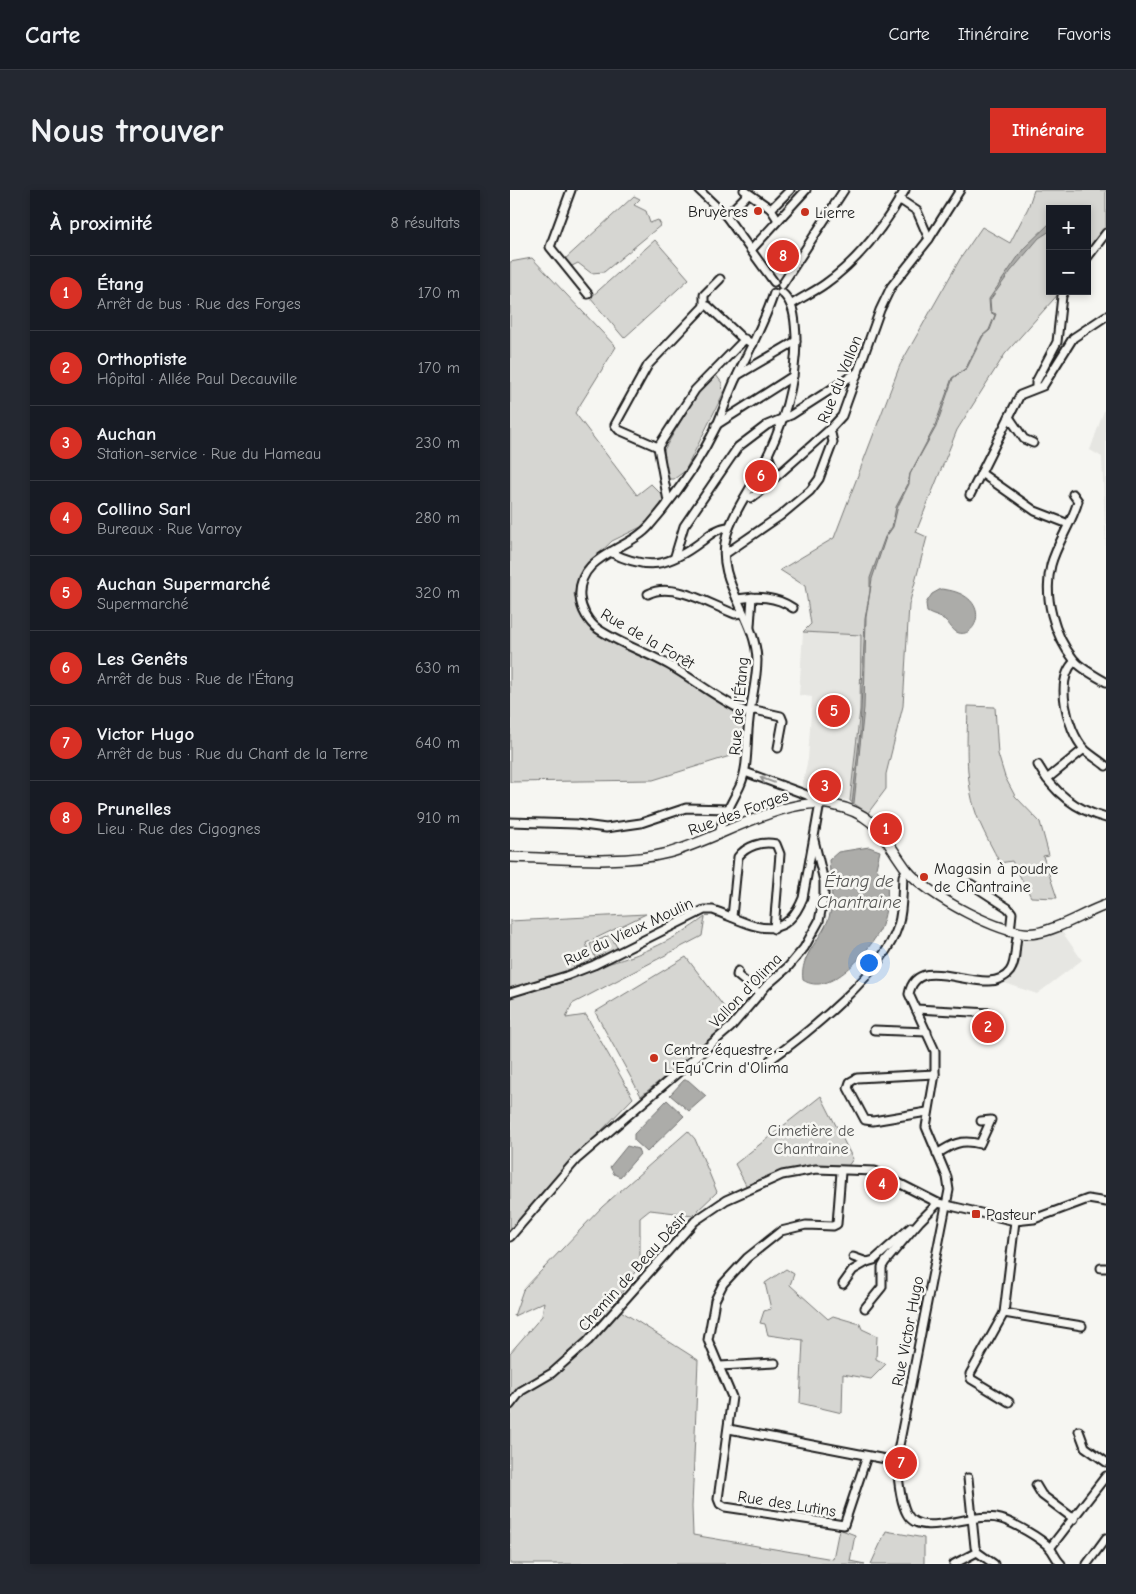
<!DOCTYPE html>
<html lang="fr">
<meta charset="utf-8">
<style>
:root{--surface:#171b24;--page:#242831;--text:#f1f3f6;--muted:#9ea1a6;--line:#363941;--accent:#d93025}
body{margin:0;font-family:"Comic Neue",sans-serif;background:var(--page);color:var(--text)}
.controls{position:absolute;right:15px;top:15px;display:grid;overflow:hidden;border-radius:0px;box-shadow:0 2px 8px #0003}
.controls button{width:45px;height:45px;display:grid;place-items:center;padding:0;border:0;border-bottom:1px solid var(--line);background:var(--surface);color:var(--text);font:25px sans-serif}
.you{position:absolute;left:358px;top:772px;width:18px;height:18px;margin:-12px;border:4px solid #fff;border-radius:50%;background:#1a73e8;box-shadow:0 0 0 8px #1a73e833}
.badge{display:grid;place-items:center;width:32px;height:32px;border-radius:50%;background:var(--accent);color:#fff;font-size:16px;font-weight:700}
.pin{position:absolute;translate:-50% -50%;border:2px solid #fff;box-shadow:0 1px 5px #0006}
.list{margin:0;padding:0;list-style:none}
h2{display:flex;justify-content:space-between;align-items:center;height:65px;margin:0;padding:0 20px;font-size:21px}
h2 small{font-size:16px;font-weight:400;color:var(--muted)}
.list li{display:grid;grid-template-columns:32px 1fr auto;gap:15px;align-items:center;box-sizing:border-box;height:75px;padding:0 20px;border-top:1px solid var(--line)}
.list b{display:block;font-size:19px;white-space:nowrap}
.list p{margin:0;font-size:16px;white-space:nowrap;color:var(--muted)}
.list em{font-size:16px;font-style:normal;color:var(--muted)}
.map{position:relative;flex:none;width:596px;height:1374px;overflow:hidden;border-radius:0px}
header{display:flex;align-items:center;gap:30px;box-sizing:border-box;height:70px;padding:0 25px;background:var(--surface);border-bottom:1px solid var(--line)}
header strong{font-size:24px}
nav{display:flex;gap:28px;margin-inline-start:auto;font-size:18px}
.intro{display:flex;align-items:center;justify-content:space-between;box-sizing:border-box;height:120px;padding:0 30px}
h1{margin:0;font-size:35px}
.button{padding:12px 22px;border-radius:0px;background:var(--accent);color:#fff;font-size:18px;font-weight:700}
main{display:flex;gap:30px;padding:0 30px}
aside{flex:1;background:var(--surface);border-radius:0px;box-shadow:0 2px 8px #0003}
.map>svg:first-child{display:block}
</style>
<header>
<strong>Carte</strong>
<nav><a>Carte</a><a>Itinéraire</a><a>Favoris</a></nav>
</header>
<div class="intro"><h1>Nous trouver</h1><a class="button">Itinéraire</a></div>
<main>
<aside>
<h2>À proximité<small>8 résultats</small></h2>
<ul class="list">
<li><span class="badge">1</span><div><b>Étang</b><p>Arrêt de bus · Rue des Forges</p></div><em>170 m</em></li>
<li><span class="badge">2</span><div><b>Orthoptiste</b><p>Hôpital · Allée Paul Decauville</p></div><em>170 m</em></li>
<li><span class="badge">3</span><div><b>Auchan</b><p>Station-service · Rue du Hameau</p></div><em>230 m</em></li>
<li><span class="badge">4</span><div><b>Collino Sarl</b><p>Bureaux · Rue Varroy</p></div><em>280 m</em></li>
<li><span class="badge">5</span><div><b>Auchan Supermarché</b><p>Supermarché</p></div><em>320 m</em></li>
<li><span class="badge">6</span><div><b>Les Genêts</b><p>Arrêt de bus · Rue de l'Étang</p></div><em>630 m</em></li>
<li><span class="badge">7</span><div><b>Victor Hugo</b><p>Arrêt de bus · Rue du Chant de la Terre</p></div><em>640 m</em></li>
<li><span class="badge">8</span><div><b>Prunelles</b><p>Lieu · Rue des Cigognes</p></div><em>910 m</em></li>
</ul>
</aside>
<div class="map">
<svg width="596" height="1374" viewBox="0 0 596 1374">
<rect width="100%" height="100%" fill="#f6f6f2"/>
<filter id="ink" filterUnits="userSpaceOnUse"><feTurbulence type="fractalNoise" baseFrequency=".02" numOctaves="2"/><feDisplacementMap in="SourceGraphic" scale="10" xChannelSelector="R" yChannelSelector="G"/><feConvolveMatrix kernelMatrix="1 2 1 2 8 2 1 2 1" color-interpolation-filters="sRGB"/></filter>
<g filter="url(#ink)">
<g fill="#e6e6e2">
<path d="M596 215V364L592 267 580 260Z"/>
<path d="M293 442 351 445 350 520 340 611 291 599 298 569 302 507 289 505Z"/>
<path d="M550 739 572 770 527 804 492 792 503 784 508 774 511 754 514 750Z"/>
</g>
<g fill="#d6d6d2" stroke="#797977">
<path d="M524 0H596V40L577 66V19H540V101H551L495 164 447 240 406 342 417 347 399 415 393 516 376 584V599L358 623 340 611 350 520 351 445 293 442 301 434 295 396 270 380 324 348 390 175 450 69 472 37 500 53 518 18Z"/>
<path d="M124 6 130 9 124 15 136 21 140 33 148 30 151 35 94 82 81 83 68 73 60 77 54 70Z"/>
<path d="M145 50 179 89 114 148 80 108Z"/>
<path d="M22 68 106 157 65 223 127 305 141 294 155 308 137 334 102 351 75 377 64 404 72 429 165 480 233 528 236 561 143 590 0 592V72Z"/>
<path d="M206 185 212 193 213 204 175 281 164 289H157L154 260 187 203Z"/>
<path d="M458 516 485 517 488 564 495 587 505 606 530 632 539 665 533 666 547 708 521 707 502 671 490 673C483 659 475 645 469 631 454 595 457 554 458 516Z"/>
<path d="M136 724 76 753 83 777C123 769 162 752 195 727L192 746 62 814 56 828 76 825 123 908 32 1002 0 1047V731Z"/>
<path d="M100 745 108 759 86 770 80 754Z"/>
<path d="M176 767 224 830 131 906 85 822Z"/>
<path d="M311 906 343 969 335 980 270 983 237 997 225 974Z"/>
<path d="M178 941 185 949 207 1002 183 1025 140 1020 130 1028V1074L103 1116 188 1170 182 1317 183 1345 323 1369 329 1339 345 1345 340 1371 355 1374H0V1163L32 1126 34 1112 4 1126 13 1100 92 1017Z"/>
<path d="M276 1079 284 1084 280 1095 318 1129 323 1126 350 1134 352 1139 367 1146 366 1169 376 1174 361 1189 333 1184 332 1223 290 1213 293 1150 258 1145 255 1134 250 1133 254 1121 261 1119 255 1093Z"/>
<path d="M376 1341 414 1348V1374H361Z"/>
</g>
<g fill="#acaca9" stroke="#727271">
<path d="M540 33V41L529 48 501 81 480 110 481 122 486 124 480 140 473 146 457 178 443 188 426 237 400 284 399 294 388 316 383 337 376 347 362 389 356 427 354 518 344 613 342 614 350 542 355 429 360 401V388L375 347 382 337 386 317 398 294 400 284 424 238 442 188 456 178 472 146 479 140 485 125 480 122 479 109 514 58Z"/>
<path d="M431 399C483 404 468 448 449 443 442 441 440 434 435 430 430 426 423 426 417 422L416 413 422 404Z"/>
<path d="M359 657 370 661 366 678C369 683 376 689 377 695 379 706 375 730 370 740 358 762 320 808 293 790 289 764 314 748 320 724 324 707 320 687 319 670L328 662Z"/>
<path d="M174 890H178L196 906 179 921 160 905Z"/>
<path d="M157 910 174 926 137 962 124 950V944Z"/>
<path d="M117 956 128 959 130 964 110 987 104 984 100 977Z"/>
</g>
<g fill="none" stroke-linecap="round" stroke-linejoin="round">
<g stroke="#1c1c1c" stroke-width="11">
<g id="minor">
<path d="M61 0 40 57 78 104"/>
<path d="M189 0 216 26 264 92"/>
<path d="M234 0 261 19 268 30"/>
<path d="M389 9 407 21 419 49"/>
<path d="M261 19 280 0"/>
<path d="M216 26 238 4"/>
<path d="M241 60 296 0"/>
<path d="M577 68 596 43"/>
<path d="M272 95 334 0"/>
<path d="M264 103C255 132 240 158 227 186 219 202 214 219 207 235 190 270 166 305 140 335 120 360 67 364 70 407 71 419 78 432 88 439 110 454 136 462 159 475 185 490 209 510 236 522L245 520 271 526 273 531 268 558"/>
<path d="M281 115C292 107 304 102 315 94 349 70 374 37 395 0"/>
<path d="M194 116V105L210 89"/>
<path d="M235 149 185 200 148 257 109 240 105 235 138 175 194 116H198L232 148 243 154"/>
<path d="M228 185 286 151"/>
<path d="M526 197V192L547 152 552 106 555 101"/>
<path d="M499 227 514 249 523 253"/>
<path d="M206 235 283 186"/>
<path d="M148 257 158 311"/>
<path d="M258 265 266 286"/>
<path d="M471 283 510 205 533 196 563 148 596 126"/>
<path d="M563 304 568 311C562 333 547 353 541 375 533 407 544 445 564 470 571 479 586 486 596 492"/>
<path d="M460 305 471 283 525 321 556 333"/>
<path d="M236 306 241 308 249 302 320 239"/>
<path d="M100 362C138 381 158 377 192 351 200 344 209 337 219 337"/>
<path d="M215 364 270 326 300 301 309 289 323 252 320 239 332 226 370 120 381 97 419 49 450 0"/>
<path d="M165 366 174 336 228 257 257 235 281 225 348 182"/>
<path d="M138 404C163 391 201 415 225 424L233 423"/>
<path d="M227 409C247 406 266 406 283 418"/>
<path d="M240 436 242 407"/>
<path d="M565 471C544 490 557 540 574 559 580 565 589 570 596 576"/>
<path d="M528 575C543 602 566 620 596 628"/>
<path d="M537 589 574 559"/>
<path d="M0 632 66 634 96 638 131 633 176 618 220 619"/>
<path d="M210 644C208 635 225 607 230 596 239 576 236 552 239 530 241 510 247 490 247 470 246 426 203 390 217 344 223 323 238 303 248 284 272 241 286 197 286 147 285 131 285 113 271 102"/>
<path d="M461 694 498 718 502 723 500 742"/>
<path d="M222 727 228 667C236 656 252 651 266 654L270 664 264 739"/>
<path d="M508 744C504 756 507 771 500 781 478 812 408 757 399 804L425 861V884L416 937 437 987 439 1000 386 1271C389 1288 389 1309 397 1324 411 1350 463 1320 491 1329 504 1333 531 1348 540 1358 544 1363 546 1369 551 1374"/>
<path d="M228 781 227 785 250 804"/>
<path d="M0 803 56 786 84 775 194 720H203C240 733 273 758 293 708L310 613 297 605 235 582"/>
<path d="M406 819 480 823 483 826V830H477L475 823"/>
<path d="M364 840 417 842"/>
<path d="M260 870C299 842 374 782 388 736 393 720 392 702 393 686L397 679"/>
<path d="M417 922 363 931 355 930 338 898 340 892 347 888 425 884"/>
<path d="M427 964C442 954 451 949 470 954L481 930 471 931"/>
<path d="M331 982 327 1034 323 1036 296 1035 271 1041 237 1068 213 1094 205 1110 198 1150 222 1207 208 1309 210 1314 215 1317 334 1335 357 1266"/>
<path d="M0 1047 67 969 221 837 257 795 278 777 294 758 309 731 314 706V691L304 650"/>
<path d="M343 1067 357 1072 364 1070 401 1037"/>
<path d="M591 1078H596"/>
<path d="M333 1094 343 1080 357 1072"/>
<path d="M355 1118 372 1097V1077L375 1072 410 1031 428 1013"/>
<path d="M494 1123 572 1136"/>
<path d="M210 1176 265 1173"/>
<path d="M499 1212 461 1189 460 1184 494 1123 505 1031"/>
<path d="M0 1215 11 1201 42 1183 78 1151 185 1031 216 1010 272 985 306 979 365 981 428 1013 505 1031 524 1029 578 1009 596 1012"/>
<path d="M219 1239 386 1271"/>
<path d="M569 1241 575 1257 596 1272"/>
<path d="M458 1288 465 1357 467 1362 484 1374"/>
<path d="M526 1295 532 1305 564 1329"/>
<path d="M540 1358 596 1286"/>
<path d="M444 1374 467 1362"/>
<path d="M577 1374 596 1348"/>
</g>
</g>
<g stroke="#1c1c1c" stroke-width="12">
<path id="major" d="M0 667C48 668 112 675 158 663 208 650 274 605 323 615 368 624 373 648 397 680 416 704 496 749 526 743 550 739 573 723 596 715"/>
</g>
<use href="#minor" stroke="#f6f6f2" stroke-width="7"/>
<use href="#major" stroke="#f6f6f2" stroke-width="9"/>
</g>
<defs><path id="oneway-shaft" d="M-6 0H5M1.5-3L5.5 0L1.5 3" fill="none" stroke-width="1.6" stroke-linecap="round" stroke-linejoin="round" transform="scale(1.25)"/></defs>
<use stroke="#949492" href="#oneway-shaft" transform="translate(257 590) rotate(-159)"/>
</g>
<g fill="#c8321e" stroke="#f6f6f2" stroke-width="2">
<circle cx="248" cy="21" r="5"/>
<circle cx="295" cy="22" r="5"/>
<circle cx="414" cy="687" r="5"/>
<circle cx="144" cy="868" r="5"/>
<rect x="461" y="1019" width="10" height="10" rx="2.5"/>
</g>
<g text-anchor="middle" stroke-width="5" stroke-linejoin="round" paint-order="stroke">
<g font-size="16" fill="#1c1c1c" stroke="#f6f6f2" text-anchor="start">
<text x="238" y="27" text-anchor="end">Bruyères</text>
<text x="305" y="28">Lierre</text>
<text x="424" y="684">Magasin à poudre<tspan x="424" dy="18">de Chantraine</tspan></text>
<text x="154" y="865">Centre équestre -<tspan x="154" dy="18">L'Equ'Crin d'Olima</tspan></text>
<text x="476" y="1030">Pasteur</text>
</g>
<g font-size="16" fill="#1c1c1c" stroke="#f6f6f2">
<text transform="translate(329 189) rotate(-68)" y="6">Rue du Vallon</text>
<text transform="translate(138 448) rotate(30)" y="6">Rue de la Forêt</text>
<text transform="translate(228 516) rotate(-85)" y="6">Rue de l'Étang</text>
<text transform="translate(228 622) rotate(-20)" y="6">Rue des Forges</text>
<text transform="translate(118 741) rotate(-25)" y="6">Rue du Vieux Moulin</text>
<text transform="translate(235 800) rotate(-46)" y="6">Vallon d'Olima</text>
<text transform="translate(122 1081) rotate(-48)" y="6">Chemin de Beau Désir</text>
<text transform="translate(397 1141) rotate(-79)" y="6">Rue Victor Hugo</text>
<text transform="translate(277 1313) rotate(9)" y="6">Rue des Lutins</text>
</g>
<g font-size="16" fill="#545453" stroke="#f6f6f2">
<text x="301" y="946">Cimetière de<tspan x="301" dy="18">Chantraine</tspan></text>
</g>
<g font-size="18" font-style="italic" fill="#565654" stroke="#f6f6f2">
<text x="349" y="697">Étang de<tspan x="349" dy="21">Chantraine</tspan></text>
</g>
</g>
</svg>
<div class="controls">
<button>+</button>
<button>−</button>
</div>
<div class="you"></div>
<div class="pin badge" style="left:376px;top:639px">1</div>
<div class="pin badge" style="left:478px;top:837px">2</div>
<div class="pin badge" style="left:315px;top:596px">3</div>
<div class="pin badge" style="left:372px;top:994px">4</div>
<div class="pin badge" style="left:324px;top:521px">5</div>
<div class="pin badge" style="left:251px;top:286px">6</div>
<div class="pin badge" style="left:391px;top:1273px">7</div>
<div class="pin badge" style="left:273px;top:66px">8</div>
</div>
</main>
